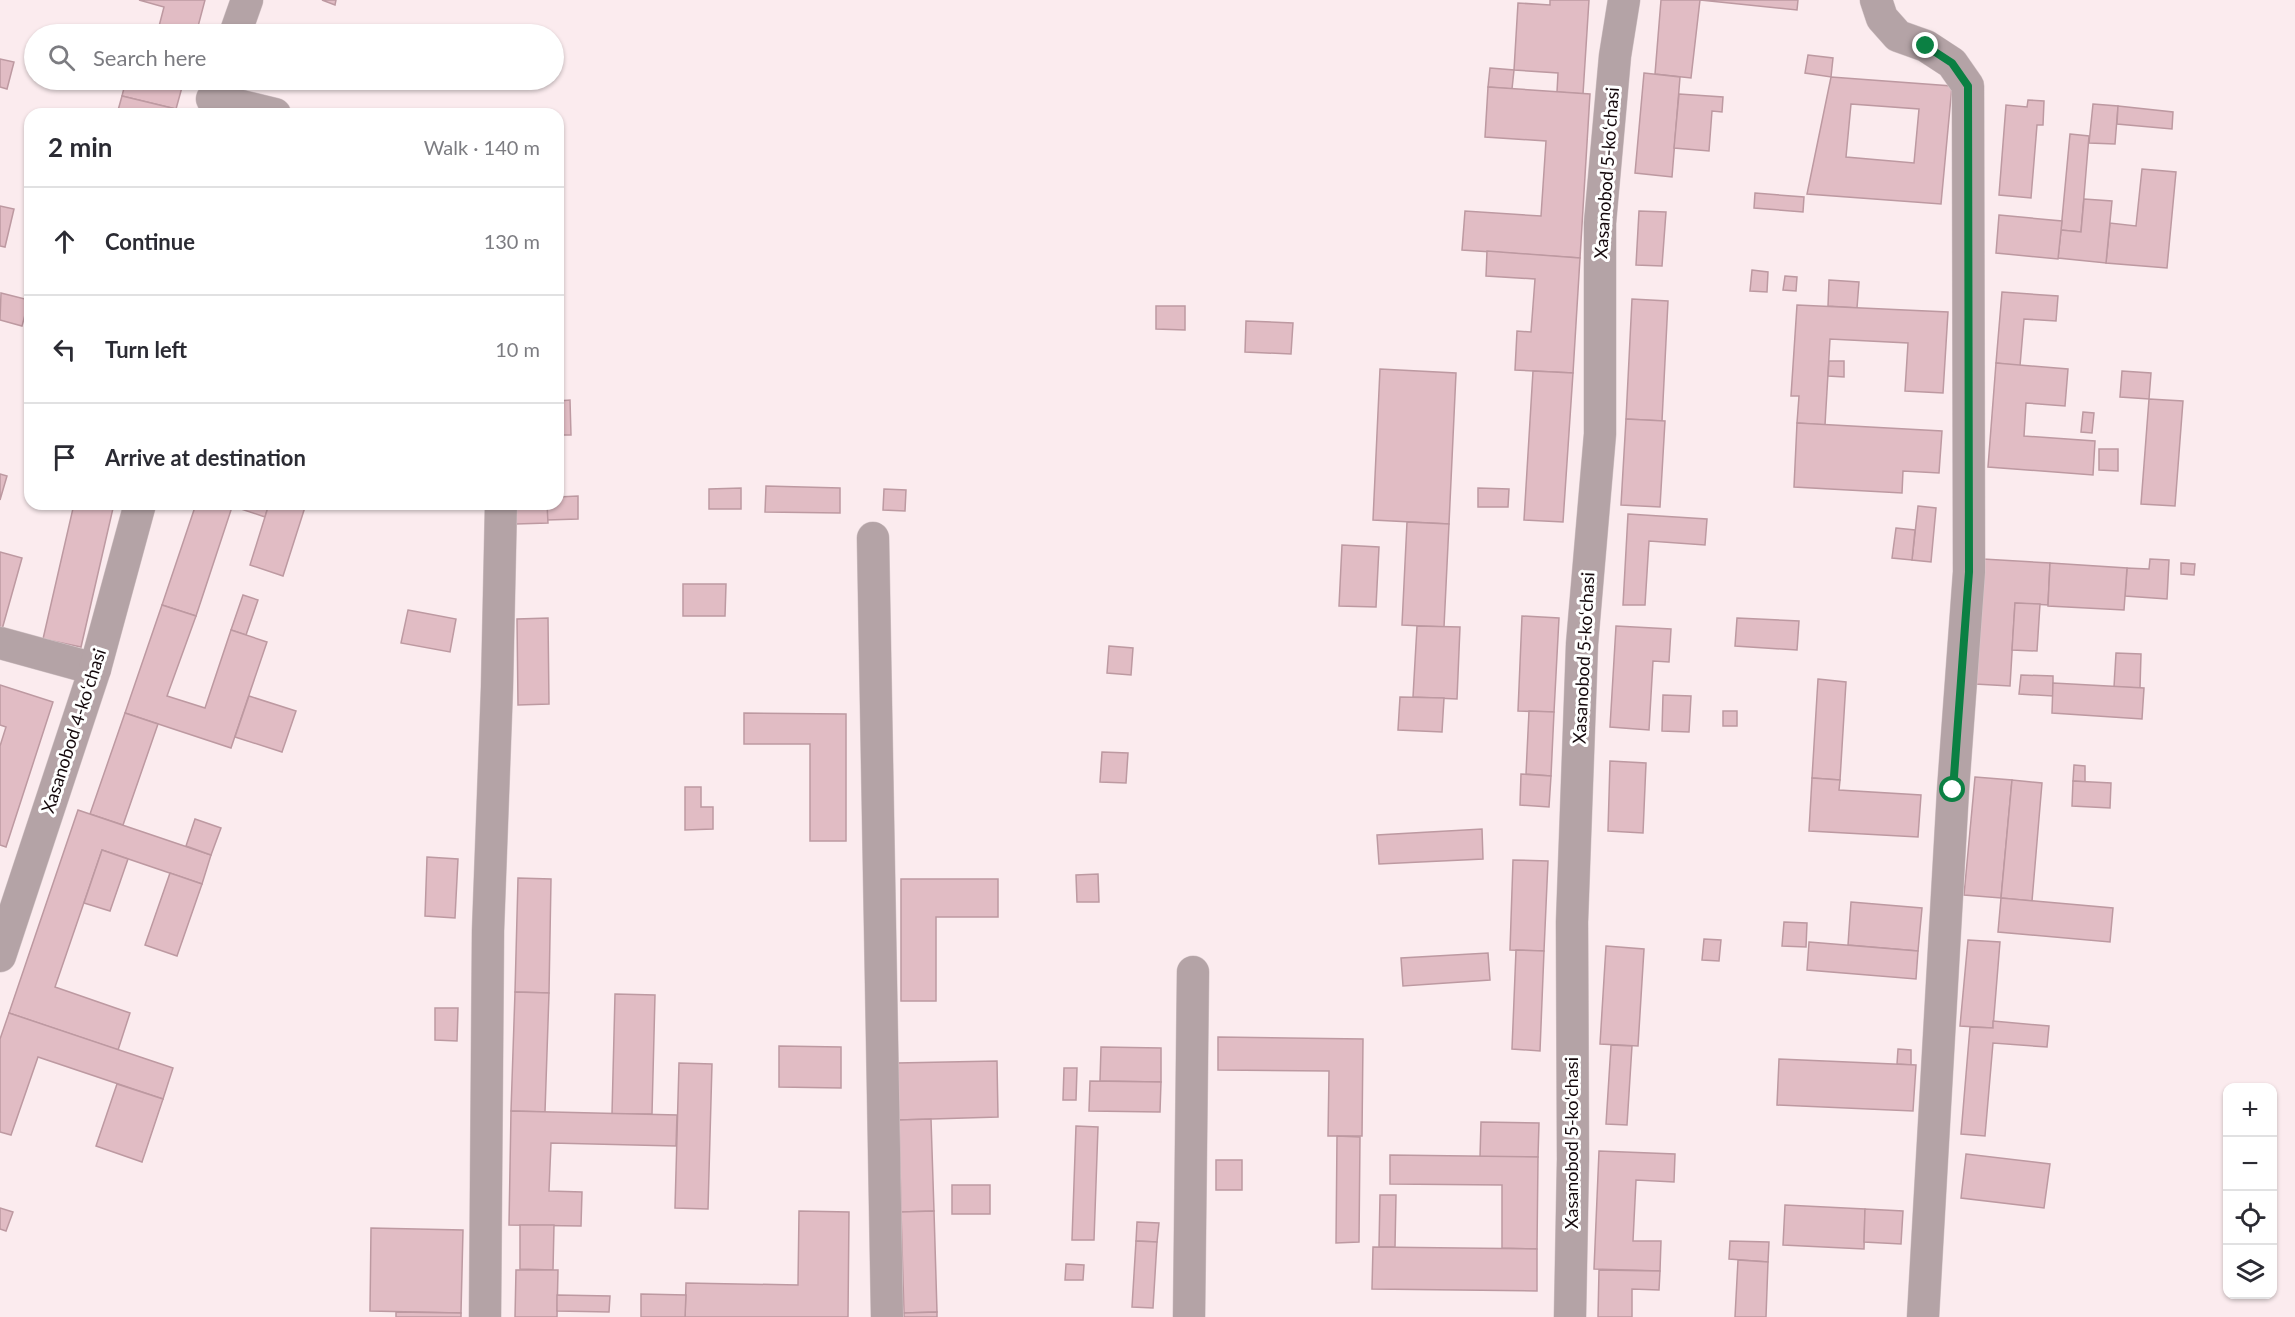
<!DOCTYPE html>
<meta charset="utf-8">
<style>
:root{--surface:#fff;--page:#f2f2f3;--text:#2b2b33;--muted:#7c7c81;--line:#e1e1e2}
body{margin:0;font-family:Lato,sans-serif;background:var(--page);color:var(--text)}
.controls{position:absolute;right:18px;bottom:18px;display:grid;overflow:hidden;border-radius:12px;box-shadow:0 2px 4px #0004}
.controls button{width:54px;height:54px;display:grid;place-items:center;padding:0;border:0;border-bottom:2px solid var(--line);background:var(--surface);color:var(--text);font:30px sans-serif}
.stop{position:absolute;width:18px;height:18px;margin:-14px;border:4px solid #0b8043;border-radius:50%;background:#fff}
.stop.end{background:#0b8043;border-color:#fff;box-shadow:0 2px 6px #0008}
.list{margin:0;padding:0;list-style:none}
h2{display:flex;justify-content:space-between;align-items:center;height:78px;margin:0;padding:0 24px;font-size:26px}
h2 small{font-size:20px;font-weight:400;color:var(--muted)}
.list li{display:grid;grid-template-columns:39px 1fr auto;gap:18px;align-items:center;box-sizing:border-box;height:108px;padding:0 24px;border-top:2px solid var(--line)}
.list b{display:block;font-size:22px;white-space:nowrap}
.list em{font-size:20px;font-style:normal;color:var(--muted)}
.icon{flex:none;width:33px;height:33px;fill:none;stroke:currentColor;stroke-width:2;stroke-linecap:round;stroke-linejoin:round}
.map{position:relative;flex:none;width:2295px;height:1317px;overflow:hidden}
.search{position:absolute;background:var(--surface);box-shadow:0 2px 4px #0004;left:24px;top:24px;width:540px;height:66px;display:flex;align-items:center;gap:15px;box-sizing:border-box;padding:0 21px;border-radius:33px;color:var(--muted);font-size:22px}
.panel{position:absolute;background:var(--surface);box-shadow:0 2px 4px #0004;left:24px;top:108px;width:540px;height:402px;border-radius:18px}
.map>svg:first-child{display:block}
</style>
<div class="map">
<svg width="2295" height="1317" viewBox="0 0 2295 1317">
<rect width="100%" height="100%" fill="#fbebee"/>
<g fill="#e1bcc4" stroke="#bd99a1" stroke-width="1.5" fill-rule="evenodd">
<path d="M139 0H205L196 34H157L164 7Z"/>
<path d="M322 0H336L335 5Z"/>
<path d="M1550 0H1589L1583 94 1557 92 1558 73 1514 70 1518 3 1550 5Z"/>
<path d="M1661 0H1798L1797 10 1700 0 1691 78 1655 74Z"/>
<path d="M1808 55 1833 58 1831 77 1805 73Z"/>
<path d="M0 59 14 62 7 89 0 87Z"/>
<path d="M1490 68 1514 70 1512 89 1488 87Z"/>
<path d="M1644 73 1680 77 1672 177 1635 173Z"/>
<path d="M1831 77 1952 86 1941 204 1807 194ZM1851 104 1919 109 1914 163 1846 157Z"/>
<path d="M126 80H184L176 109 122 96Z"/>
<path d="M1488 87 1590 94 1580 258 1462 250 1465 211 1541 216 1546 141 1485 137Z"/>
<path d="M1679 94 1723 97 1722 112 1712 111 1709 151 1674 148Z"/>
<path d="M122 96 176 109 175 114H117Z"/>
<path d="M2028 100 2044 101 2043 125H2037L2031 198 1999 195 2006 105 2027 107Z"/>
<path d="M2093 104 2118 106 2115 144 2089 143Z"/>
<path d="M2118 106 2173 112 2172 129 2117 124Z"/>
<path d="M2070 134 2089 136 2081 232 2061 230Z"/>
<path d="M2142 169 2176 172 2167 268 2106 263 2110 223 2136 226Z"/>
<path d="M1755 193 1804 197 1803 212 1754 208Z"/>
<path d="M2084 199 2112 201 2106 263 2058 258 2061 230 2081 232Z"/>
<path d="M0 206 14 209 5 247 0 246Z"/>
<path d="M1639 211 1666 212 1662 266 1636 265Z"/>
<path d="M1999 215 2062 221 2058 259 1996 253Z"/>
<path d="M1487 251 1580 258 1573 373 1515 370 1517 331 1531 332 1535 279 1486 276Z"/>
<path d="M1752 270 1768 272 1767 292 1750 291Z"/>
<path d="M1785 276 1797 277 1796 291 1783 290Z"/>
<path d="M1829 280 1859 282 1857 308 1828 306Z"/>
<path d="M2002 292 2058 296 2056 321 2024 319 2020 366 1996 363Z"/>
<path d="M1 293 29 300 22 326 0 320Z"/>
<path d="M1632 299 1668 301 1662 421 1626 419Z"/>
<path d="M1797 305 1948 312 1943 393 1905 391 1908 343 1830 339 1825 425 1797 423 1799 396H1791Z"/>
<path d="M1156 306H1185V330L1156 329Z"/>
<path d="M1246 321 1293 323 1291 354 1245 352Z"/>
<path d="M1829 361H1844V377L1828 376Z"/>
<path d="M1996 363 2068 369 2065 406 2026 403 2024 436 2095 441 2093 475 1988 467Z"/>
<path d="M1380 369 1456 373 1449 524 1373 520Z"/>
<path d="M1533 371 1573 373 1563 522 1524 520Z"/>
<path d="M2122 371 2151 373 2149 399 2120 397Z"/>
<path d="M2149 399 2183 401 2175 506 2141 504Z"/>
<path d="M570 400 571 435H558V401Z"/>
<path d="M2083 412 2094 413 2092 433 2081 432Z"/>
<path d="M1626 419 1665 421 1660 507 1621 505Z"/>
<path d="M1797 423 1942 431 1939 473 1903 471 1902 493 1794 487Z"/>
<path d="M2099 449H2118V471L2099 470Z"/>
<path d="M0 474 7 476 0 500Z"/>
<path d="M766 486 840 488V513L765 512Z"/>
<path d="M741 488V509H709V489Z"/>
<path d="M1478 488 1509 489 1508 507H1478Z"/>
<path d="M884 489 906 490 905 511 883 510Z"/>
<path d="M578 496V519L547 520V504H558V497Z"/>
<path d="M74 504H114L81 647 43 639Z"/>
<path d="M196 504H233L196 616 162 605Z"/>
<path d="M233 504H269L265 517 232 506Z"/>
<path d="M269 504H306L283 576 250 565Z"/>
<path d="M515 504H547L548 523 516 524Z"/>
<path d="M1918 506 1936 508 1931 562 1912 560Z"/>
<path d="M1628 514 1707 519 1705 545 1649 541 1645 605H1623Z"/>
<path d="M1407 522 1449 524 1444 627 1402 625Z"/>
<path d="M1896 528 1915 530 1912 560 1892 558Z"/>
<path d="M1342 545 1379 547 1376 607 1339 606Z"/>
<path d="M0 552 22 558 1 633H0Z"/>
<path d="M1983 559 2050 563 2048 605 2015 603 2010 686 1975 684Z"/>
<path d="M2150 559 2169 560 2167 599 2125 596 2127 568 2149 569Z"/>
<path d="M2050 563 2127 568 2124 610 2048 606Z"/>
<path d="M2181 563 2195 564 2194 575 2181 574Z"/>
<path d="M683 584H726L725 616H683Z"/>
<path d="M243 595 258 600 246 635 231 630Z"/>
<path d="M2015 603 2040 604 2037 651 2012 650Z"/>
<path d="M162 605 196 616 167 696 205 708 231 630 267 642 231 748 125 713Z"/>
<path d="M408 610 456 619 450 652 401 643Z"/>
<path d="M1522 616 1559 618 1554 712 1518 711Z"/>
<path d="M548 618 549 704 518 705 517 619Z"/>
<path d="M1737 618 1799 621 1797 650 1735 646Z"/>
<path d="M1417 626 1460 627 1457 699 1413 697Z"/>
<path d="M1616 626 1671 629 1669 662 1653 661 1649 730 1610 727Z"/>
<path d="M1109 646 1133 648 1131 675 1107 673Z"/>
<path d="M2116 653 2141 654 2140 688 2114 687Z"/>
<path d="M2021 675 2053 676V696L2019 694Z"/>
<path d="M1818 679 1846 682 1840 780 1812 778Z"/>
<path d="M2053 683 2144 688 2142 719 2052 713Z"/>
<path d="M0 685 53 702 6 847 0 845V746L6 727 0 725Z"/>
<path d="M1663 695 1691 696 1689 732 1662 731Z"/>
<path d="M249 696 296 711 282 752 235 737Z"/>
<path d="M1400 697 1444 698 1442 732 1398 730Z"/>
<path d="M1529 711 1554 712 1551 776 1526 774Z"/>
<rect x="1723" y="711" width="14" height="15"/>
<path d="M125 713 158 724 123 825 90 814Z"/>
<path d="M744 713 846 714V841H810V744H744Z"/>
<path d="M1102 752 1128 753 1126 783 1100 782Z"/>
<path d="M1610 761 1646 763 1643 833 1608 831Z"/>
<path d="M2074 765 2085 766V782L2073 781Z"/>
<path d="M1521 774 1551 776 1549 807 1520 805Z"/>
<path d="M1975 777 2012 780 2001 898 1964 895Z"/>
<path d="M1812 778 1840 780 1839 790 1921 795 1918 837 1809 831Z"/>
<path d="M2012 780 2042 783 2032 901 2001 898Z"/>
<path d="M2073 781 2111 783 2110 808 2072 806Z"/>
<path d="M685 787H701V807H713V829L685 830Z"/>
<path d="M78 810 211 855 202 884 102 850 55 987 130 1013 118 1050 9 1013Z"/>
<path d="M195 819 221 828 211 855 186 846Z"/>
<path d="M1482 829 1483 859 1379 864 1377 835Z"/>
<path d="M102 850 128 859 110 911 84 903Z"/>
<path d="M427 857 458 859 455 918 425 916Z"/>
<path d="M1513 860 1548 861 1544 951 1510 950Z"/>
<path d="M170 873 202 884 177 956 145 945Z"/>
<path d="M1098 874 1099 902H1077L1076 875Z"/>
<path d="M518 878 551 879 549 993 515 992Z"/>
<path d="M901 879H998V917H936V1001H901Z"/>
<path d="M2001 898 2113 908 2110 942 1998 932Z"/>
<path d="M1851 902 1922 908 1918 951 1848 945Z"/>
<path d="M1784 922 1807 923 1806 947 1782 946Z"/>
<path d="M1704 939 1721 940 1719 961 1702 960Z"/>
<path d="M1968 940 2000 942 1993 1028 1960 1026Z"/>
<path d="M1809 942 1918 951 1916 979 1807 970Z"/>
<path d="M1606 946 1644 949 1638 1046 1600 1044Z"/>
<path d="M1516 950 1544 951 1540 1051 1512 1049Z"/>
<path d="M1488 953 1490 980 1403 986 1401 958Z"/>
<path d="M515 992 549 993 545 1112 511 1111Z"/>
<path d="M615 994 655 995 652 1114H612Z"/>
<path d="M435 1008H458L457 1041 435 1040Z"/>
<path d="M9 1013 173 1068 163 1099 38 1057 11 1135 0 1132V1039Z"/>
<path d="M1993 1021 2049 1026 2047 1047 1993 1043 1985 1136 1961 1134 1970 1027 1993 1028Z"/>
<path d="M1218 1037 1363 1039 1362 1136H1328L1329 1071 1218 1070Z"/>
<path d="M1611 1045 1632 1046 1627 1125 1606 1124Z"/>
<path d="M779 1046 841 1047V1088L779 1087Z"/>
<path d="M1101 1047 1161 1048V1082L1100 1081Z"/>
<path d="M1898 1049 1911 1050V1065L1897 1064Z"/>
<path d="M1779 1059 1916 1065 1913 1111 1777 1105Z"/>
<path d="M997 1061 998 1117 899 1120 897 1063Z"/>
<path d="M679 1063 712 1064 708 1209 675 1208Z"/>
<path d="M1064 1068H1077L1076 1100H1063Z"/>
<path d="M1090 1081 1161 1082 1160 1112 1089 1111Z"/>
<path d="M117 1084 163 1099 142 1162 96 1146Z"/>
<path d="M511 1111 677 1115 676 1146 551 1143 549 1191 582 1192 581 1226 509 1225Z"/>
<path d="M931 1119 934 1211 901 1212 899 1120Z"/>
<path d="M1481 1122 1539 1123 1538 1157H1480Z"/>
<path d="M1076 1126 1098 1127 1094 1240H1072Z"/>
<path d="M1337 1136 1360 1137 1359 1242 1336 1243Z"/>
<path d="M1599 1151 1675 1154 1674 1182 1636 1180 1633 1241H1661L1660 1271 1594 1269Z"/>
<path d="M1966 1154 2050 1164 2044 1208 1961 1198Z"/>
<path d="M1390 1155 1538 1157 1537 1249 1502 1248V1185L1390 1184Z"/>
<rect x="1216" y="1160" width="26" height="30"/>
<rect x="952" y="1185" width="38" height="29"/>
<path d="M1380 1195H1396L1395 1247H1379Z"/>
<path d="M1785 1205 1865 1209 1864 1249 1783 1245Z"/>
<path d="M0 1208 13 1212 6 1231 0 1229Z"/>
<path d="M1865 1209 1903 1211 1901 1244 1864 1242Z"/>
<path d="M799 1211 849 1212 848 1317H685L686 1283 798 1285Z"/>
<path d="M934 1211 937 1312 904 1313 901 1212Z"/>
<path d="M1137 1222 1159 1223 1157 1242 1136 1241Z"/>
<path d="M520 1225H554L553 1270 520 1269Z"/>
<path d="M371 1228 463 1230 461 1313 370 1311Z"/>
<path d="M1136 1241 1157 1242 1153 1308 1132 1307Z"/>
<path d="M1730 1241 1769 1242 1768 1262 1729 1259Z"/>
<path d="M1373 1247 1537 1249V1291L1372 1289Z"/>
<path d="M1738 1260 1768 1262 1766 1317H1735Z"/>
<path d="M1066 1264 1084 1265 1083 1280H1065Z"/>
<path d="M516 1270H558L557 1317H515Z"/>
<path d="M1599 1270 1660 1271 1659 1290 1632 1289V1317H1598Z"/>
<path d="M641 1294 686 1295 685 1317H641Z"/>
<path d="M557 1295 610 1296 609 1312 557 1311Z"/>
<path d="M396 1312 461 1313V1317H396Z"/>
<path d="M937 1312V1317H904V1313Z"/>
</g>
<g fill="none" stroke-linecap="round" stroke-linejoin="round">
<g stroke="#d6c7ca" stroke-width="33">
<g id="minor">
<path d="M1876 0 1882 18 1898 36 1926 46 1952 63 1968 86 1969 572 1953 790 1923 1317"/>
<path d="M235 34 247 0"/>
<path d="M212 99 275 114"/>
<path d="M873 538 887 1317"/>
<path d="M0 643 95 669"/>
<path d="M0 956 95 669 140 504"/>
<path d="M485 1317 488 931 497 687 501 504"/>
<path d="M1189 1317 1193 972"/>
<path d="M1570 1317 1573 1159 1572 922 1582 644 1600 434V223L1615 56 1624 0"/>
</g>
</g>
<use href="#minor" stroke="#b4a3a6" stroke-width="32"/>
</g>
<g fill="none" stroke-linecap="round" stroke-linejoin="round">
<path stroke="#0b8043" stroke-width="8" d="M1926 46 1952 63 1968 86 1969 572 1953 790"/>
</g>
<g text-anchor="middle" stroke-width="6" stroke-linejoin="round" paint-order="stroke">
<g font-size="18" fill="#15090c" stroke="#fff">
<text transform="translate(1607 173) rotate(-86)" y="6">Xasanobod 5-koʻchasi</text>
<text transform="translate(1584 658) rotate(-87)" y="6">Xasanobod 5-koʻchasi</text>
<text transform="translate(74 731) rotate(-72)" y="6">Xasanobod 4-koʻchasi</text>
<text transform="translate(1572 1143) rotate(-90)" y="6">Xasanobod 5-koʻchasi</text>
</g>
</g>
</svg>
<div class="controls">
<button>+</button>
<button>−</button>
<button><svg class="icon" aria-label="locate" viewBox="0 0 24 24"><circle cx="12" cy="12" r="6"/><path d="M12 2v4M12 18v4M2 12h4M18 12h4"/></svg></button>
<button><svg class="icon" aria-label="layers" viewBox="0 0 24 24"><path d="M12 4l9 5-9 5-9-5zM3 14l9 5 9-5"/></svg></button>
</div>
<div class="stop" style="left:1953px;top:790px"></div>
<div class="stop end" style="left:1926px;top:46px"></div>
<div class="search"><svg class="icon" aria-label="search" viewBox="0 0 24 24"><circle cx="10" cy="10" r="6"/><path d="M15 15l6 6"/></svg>Search here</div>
<section class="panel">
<h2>2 min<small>Walk · 140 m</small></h2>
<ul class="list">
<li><svg class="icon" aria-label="ahead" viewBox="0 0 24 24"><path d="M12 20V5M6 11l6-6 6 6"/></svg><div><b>Continue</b></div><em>130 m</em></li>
<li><svg class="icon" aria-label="left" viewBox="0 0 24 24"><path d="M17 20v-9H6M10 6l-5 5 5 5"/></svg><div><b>Turn left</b></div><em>10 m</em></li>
<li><svg class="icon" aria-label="arrive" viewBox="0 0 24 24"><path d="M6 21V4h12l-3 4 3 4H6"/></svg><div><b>Arrive at destination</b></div></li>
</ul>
</section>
</div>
